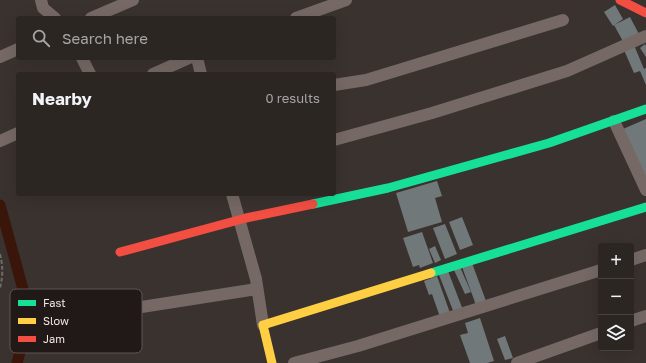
<!DOCTYPE html>
<meta charset="utf-8">
<style>
:root{--surface:#2c2623;--page:#342e2b;--text:#f1f3f6;--muted:#a6a5a6;--line:#484341}
body{margin:0;font-family:"Golos Text",sans-serif;background:var(--page);color:var(--text)}
.controls{position:absolute;right:12px;bottom:12px;display:grid;overflow:hidden;border-radius:4px;box-shadow:0 4px 16px #0002}
.controls button{width:36px;height:36px;display:grid;place-items:center;padding:0;border:0;border-bottom:1px solid var(--line);background:var(--surface);color:var(--text);font:20px sans-serif}
.list{margin:0;padding:0;list-style:none}
h2{display:flex;justify-content:space-between;align-items:center;height:52px;margin:0;padding:0 16px;font-size:17px}
h2 small{font-size:13px;font-weight:400;color:var(--muted)}
.icon{flex:none;width:22px;height:22px;fill:none;stroke:currentColor;stroke-width:2;stroke-linecap:round;stroke-linejoin:round}
.map{position:relative;flex:none;width:646px;height:363px;overflow:hidden}
.search{position:absolute;background:var(--surface);box-shadow:0 4px 16px #0002;left:16px;top:16px;width:320px;height:44px;display:flex;align-items:center;gap:10px;box-sizing:border-box;padding:0 14px;border-radius:4px;color:var(--muted);font-size:15px}
.panel{position:absolute;background:var(--surface);box-shadow:0 4px 16px #0002;left:16px;top:72px;width:320px;height:124px;border-radius:4px}
.map>svg:first-child{display:block}
</style>
<div class="map">
<svg width="646" height="363" viewBox="0 0 646 363">
<rect width="100%" height="100%" fill="#3a322f"/>
<g fill="none" stroke-linecap="round" stroke-linejoin="round">
<path stroke="#39150a" stroke-width="11" d="M0 205 30 315 17 363"/>
</g>
<g fill="#707879">
<path d="M615 5 623 19 613 26 604 12Z"/>
<path d="M630 17 640 36 625 45 614 25Z"/>
<path d="M645 44 646 46V57L640 48Z"/>
<path d="M634 45 644 69 646 68V85L640 71 634 73 624 50Z"/>
<path d="M646 119V181L623 129Z"/>
<path d="M437 181 442 196 435 198 442 222 408 232 396 193Z"/>
<path d="M462 217 473 245 460 250 449 222Z"/>
<path d="M445 224 457 254 445 259 433 228Z"/>
<path d="M422 232 433 263 420 268 419 265 413 267 403 238Z"/>
<path d="M435 246 441 260 435 263 429 249Z"/>
<path d="M472 263 486 301 476 305 462 267Z"/>
<path d="M460 267 471 292 465 294 454 270Z"/>
<path d="M448 271 463 310 454 313 439 275Z"/>
<path d="M437 276 450 313 440 317 432 294 429 295 424 281Z"/>
<path d="M480 318 494 361 487 363H470L460 335 468 333 465 323Z"/>
<path d="M505 336 513 358 505 360 497 339Z"/>
</g>
<g fill="none" stroke-linecap="round" stroke-linejoin="round">
<path stroke="#736966" stroke-width="2" stroke-dasharray="4 2" stroke-linecap="butt" d="M0 254C3 266 3 276 0 288"/>
<g stroke="#766965" stroke-width="12">
<path d="M41 0 43 8 55 18"/>
<path d="M91 18 133 0"/>
<path d="M296 18 346 0"/>
<path d="M0 57 18 49"/>
<path d="M82 58 90 74"/>
<path d="M197 58 201 74"/>
<path d="M153 74 189 58"/>
<path d="M334 85 366 80 563 20"/>
<path d="M614 121 646 190"/>
<path d="M334 140 432 113 567 71 646 36"/>
<path d="M0 141 18 133"/>
<path d="M232 194 256 279 263 325"/>
<path d="M631 260 646 255"/>
<path d="M631 321 646 316"/>
<path d="M57 326 109 315 116 311 257 289"/>
<path d="M294 363 358 346 601 270"/>
<path d="M517 363 601 333"/>
</g>
<g stroke="#16e098" stroke-width="9">
<path d="M313 204 388 188 549 143 646 109"/>
<path d="M431 273 646 207"/>
</g>
<path stroke="#ffcf43" stroke-width="9" d="M272 363 263 325 431 273"/>
<g stroke="#f24e42" stroke-width="9">
<path d="M620 0 646 13"/>
<path d="M120 252 246 218 313 204"/>
</g>
</g>
<rect x="10" y="289" width="132" height="64" rx="6" fill="#201917" stroke="#5f5754" stroke-width="1"/>
<rect x="18" y="300" width="18" height="6" fill="#16e098"/>
<rect x="18" y="318" width="18" height="6" fill="#ffcf43"/>
<rect x="18" y="336" width="18" height="6" fill="#f24e42"/>
<g font-size="11" fill="#f1e7e3">
<text x="43" y="307">Fast</text>
<text x="43" y="325">Slow</text>
<text x="43" y="343">Jam</text>
</g>
</svg>
<div class="controls">
<button>+</button>
<button>−</button>
<button><svg class="icon" aria-label="layers" viewBox="0 0 24 24"><path d="M12 4l9 5-9 5-9-5zM3 14l9 5 9-5"/></svg></button>
</div>
<div class="search"><svg class="icon" aria-label="search" viewBox="0 0 24 24"><circle cx="10" cy="10" r="6"/><path d="M15 15l6 6"/></svg>Search here</div>
<section class="panel">
<h2>Nearby<small>0 results</small></h2>
<ul class="list">
</ul>
</section>
</div>
